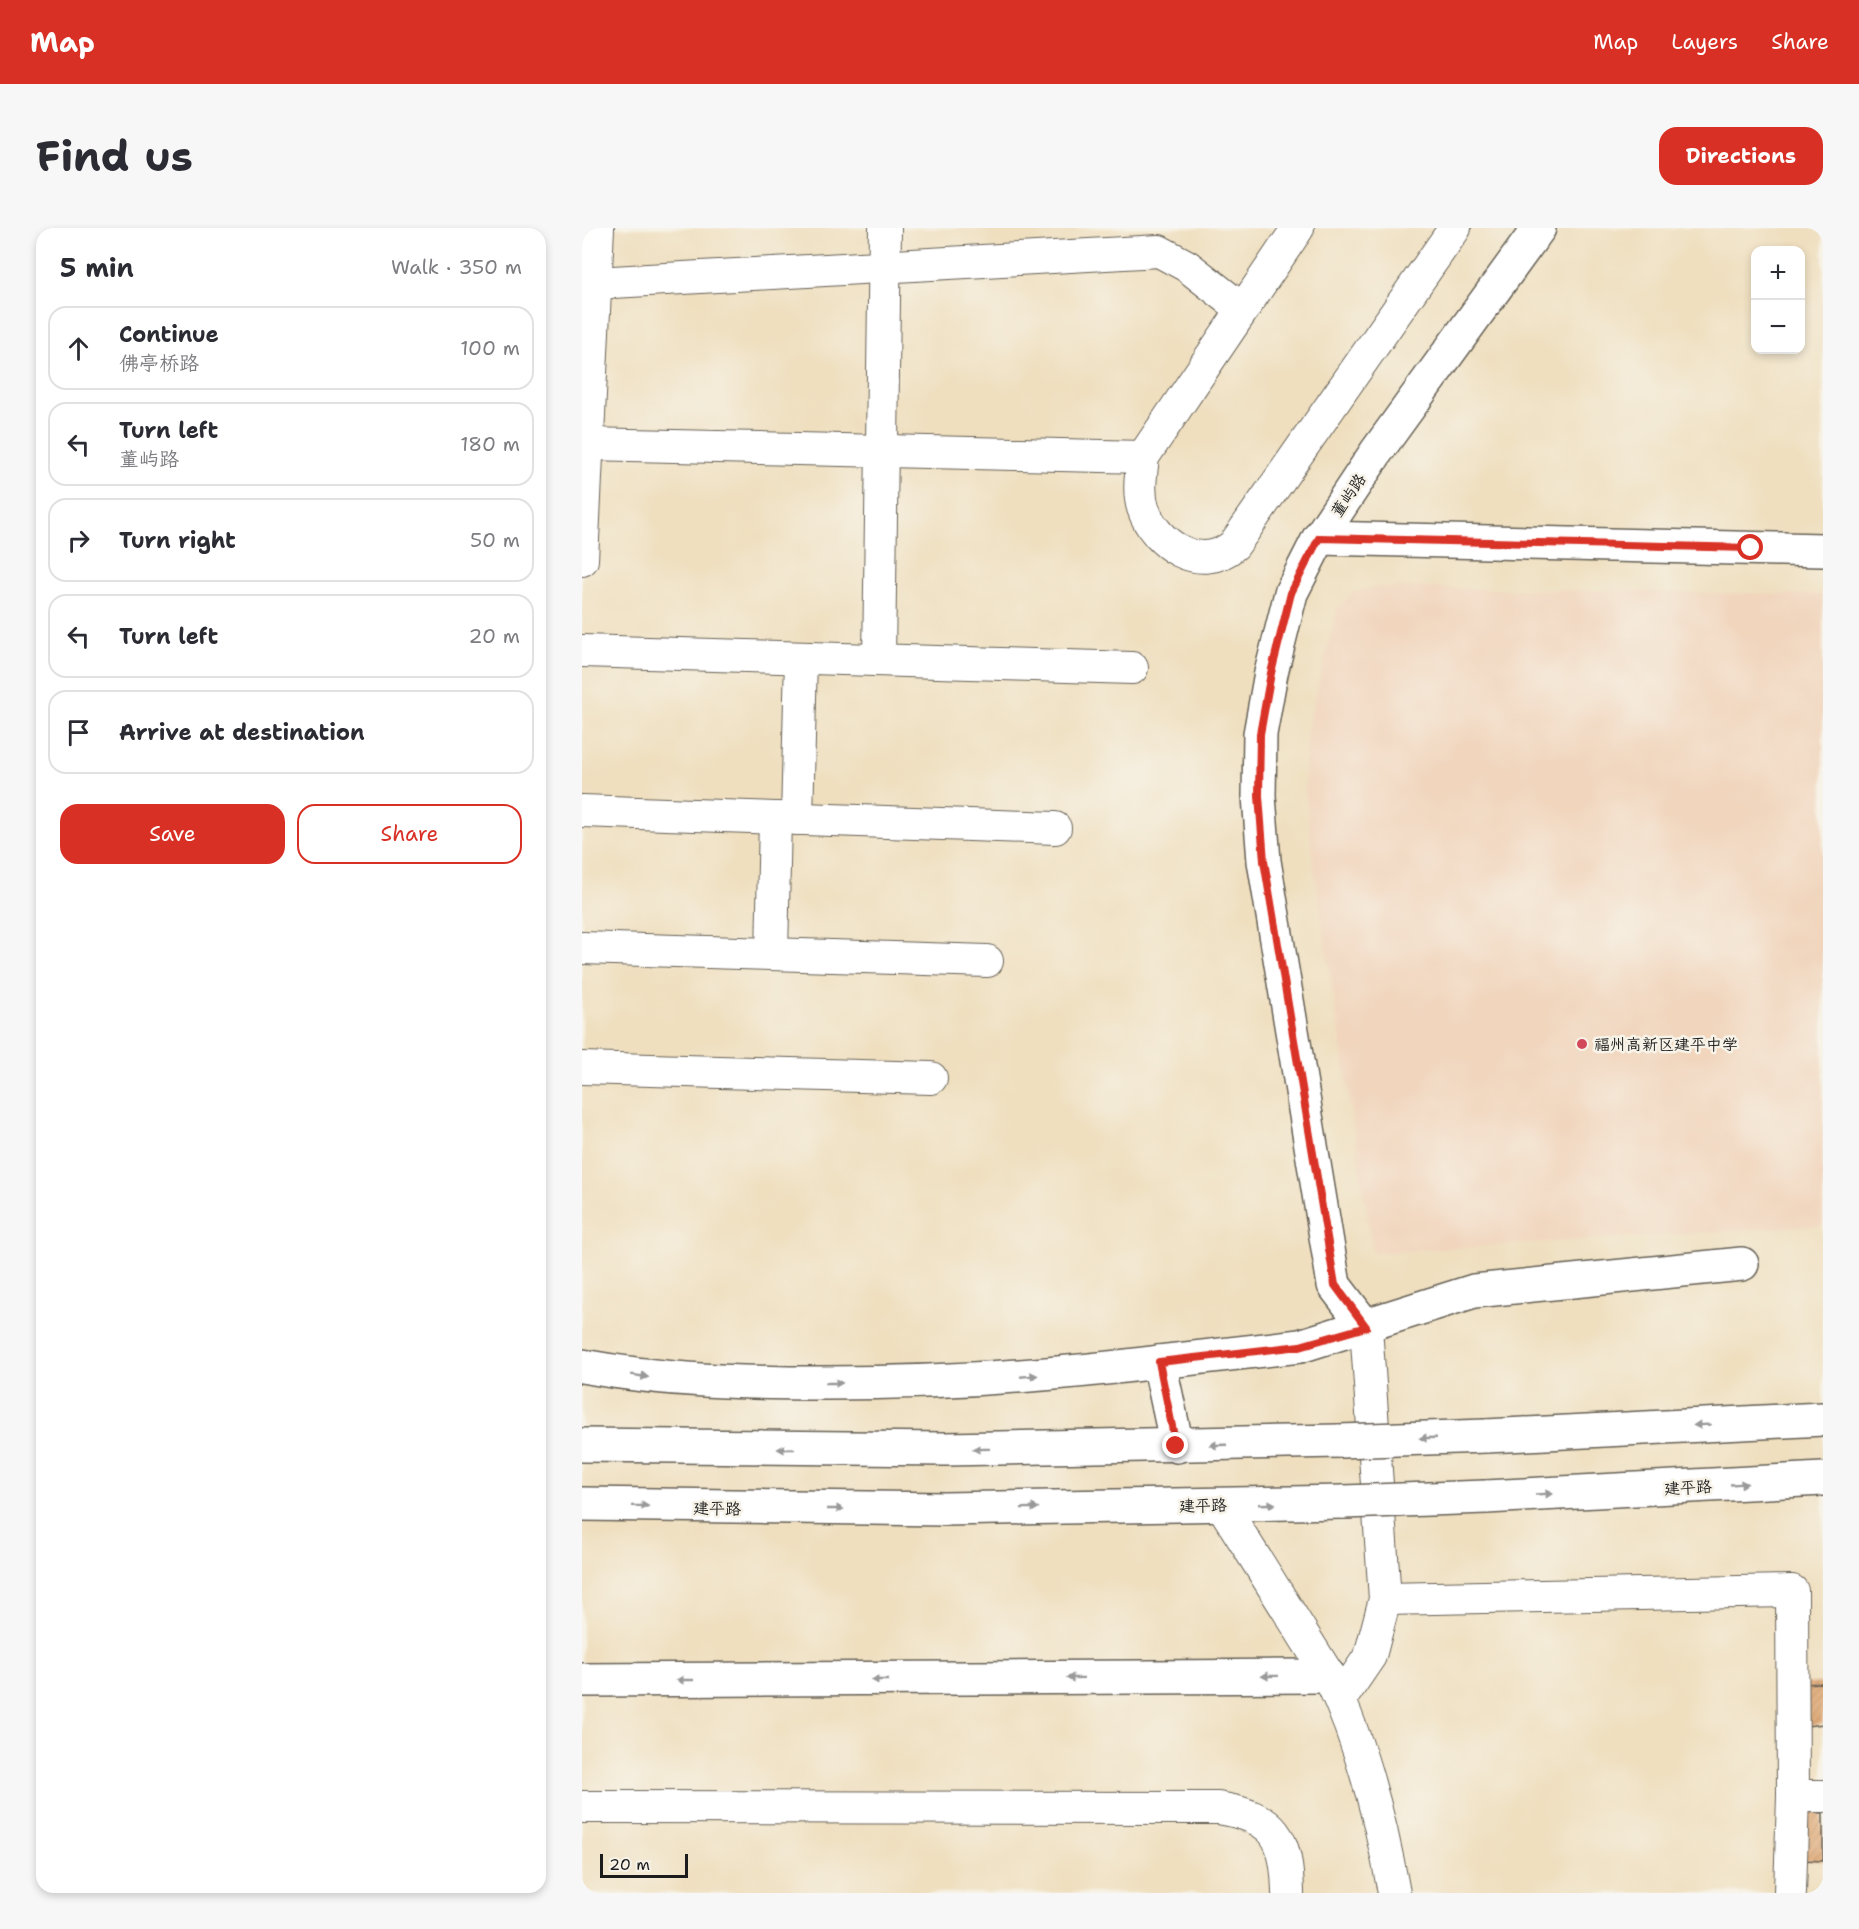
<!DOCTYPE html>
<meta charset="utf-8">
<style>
:root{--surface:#fff;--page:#f7f7f7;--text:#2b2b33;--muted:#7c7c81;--line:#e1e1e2;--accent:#d93025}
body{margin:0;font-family:"Shantell Sans","LXGW WenKai TC",sans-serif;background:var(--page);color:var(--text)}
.controls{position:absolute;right:18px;top:18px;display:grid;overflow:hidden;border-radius:12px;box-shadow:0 3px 9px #0003}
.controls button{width:54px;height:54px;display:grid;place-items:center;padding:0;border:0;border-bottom:2px solid var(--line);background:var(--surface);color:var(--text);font:30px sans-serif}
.scale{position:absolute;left:18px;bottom:15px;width:88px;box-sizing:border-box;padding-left:6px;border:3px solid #1c1c1c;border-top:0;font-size:16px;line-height:21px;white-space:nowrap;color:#1c1c1c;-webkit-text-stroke:4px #f7f3e8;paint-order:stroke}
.stop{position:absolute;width:18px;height:18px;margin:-14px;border:4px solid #d93025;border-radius:50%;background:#fff}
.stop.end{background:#d93025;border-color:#fff;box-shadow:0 2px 6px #0008}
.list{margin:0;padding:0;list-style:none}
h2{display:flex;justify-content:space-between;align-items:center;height:78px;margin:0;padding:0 24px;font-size:26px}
h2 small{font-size:20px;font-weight:400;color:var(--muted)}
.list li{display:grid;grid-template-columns:39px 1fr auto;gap:18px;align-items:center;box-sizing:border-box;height:84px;margin:0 12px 12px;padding:0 12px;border:2px solid var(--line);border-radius:18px}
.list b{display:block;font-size:22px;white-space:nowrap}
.list p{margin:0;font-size:20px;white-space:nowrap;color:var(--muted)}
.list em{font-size:20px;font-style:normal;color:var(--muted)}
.actions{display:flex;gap:12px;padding:18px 24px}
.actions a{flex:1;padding:14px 0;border:2px solid var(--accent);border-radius:18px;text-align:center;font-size:21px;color:var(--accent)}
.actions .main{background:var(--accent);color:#fff}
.icon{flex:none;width:33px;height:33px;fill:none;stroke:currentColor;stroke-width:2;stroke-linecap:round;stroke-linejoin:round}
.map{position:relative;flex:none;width:1241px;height:1665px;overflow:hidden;border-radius:18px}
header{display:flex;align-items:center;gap:36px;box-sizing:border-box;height:84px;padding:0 30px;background:var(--accent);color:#fff}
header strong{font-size:28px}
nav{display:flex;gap:33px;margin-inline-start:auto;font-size:21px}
.intro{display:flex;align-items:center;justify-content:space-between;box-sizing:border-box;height:144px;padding:0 36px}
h1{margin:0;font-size:42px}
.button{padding:15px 27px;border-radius:18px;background:var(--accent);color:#fff;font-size:21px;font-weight:700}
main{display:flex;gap:36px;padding:0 36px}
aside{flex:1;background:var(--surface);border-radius:18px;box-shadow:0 3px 9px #0003}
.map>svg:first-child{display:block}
</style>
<header>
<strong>Map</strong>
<nav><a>Map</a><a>Layers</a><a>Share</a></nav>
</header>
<div class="intro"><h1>Find us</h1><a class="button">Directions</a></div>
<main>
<aside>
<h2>5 min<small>Walk · 350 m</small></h2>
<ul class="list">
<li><svg class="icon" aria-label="ahead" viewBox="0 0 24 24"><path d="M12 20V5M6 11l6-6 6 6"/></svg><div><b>Continue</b><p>佛亭桥路</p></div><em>100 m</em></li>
<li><svg class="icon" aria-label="left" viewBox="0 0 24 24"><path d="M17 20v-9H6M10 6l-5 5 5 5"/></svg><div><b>Turn left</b><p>董屿路</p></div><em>180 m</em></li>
<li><svg class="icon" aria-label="right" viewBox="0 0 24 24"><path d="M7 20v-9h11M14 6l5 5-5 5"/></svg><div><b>Turn right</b></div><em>50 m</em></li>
<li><svg class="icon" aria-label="left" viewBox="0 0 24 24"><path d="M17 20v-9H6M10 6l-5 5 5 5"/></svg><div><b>Turn left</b></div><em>20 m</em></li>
<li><svg class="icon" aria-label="arrive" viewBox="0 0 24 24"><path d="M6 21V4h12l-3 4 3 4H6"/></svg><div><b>Arrive at destination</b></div></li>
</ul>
<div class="actions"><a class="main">Save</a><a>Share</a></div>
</aside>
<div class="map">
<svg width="1241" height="1665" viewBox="0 0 1241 1665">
<defs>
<pattern id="building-hatch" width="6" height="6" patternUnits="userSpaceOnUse" patternTransform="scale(1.5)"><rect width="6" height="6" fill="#dc9c62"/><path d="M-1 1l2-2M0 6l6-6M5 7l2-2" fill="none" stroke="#b27e50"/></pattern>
</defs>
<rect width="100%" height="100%" fill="#f7f3e8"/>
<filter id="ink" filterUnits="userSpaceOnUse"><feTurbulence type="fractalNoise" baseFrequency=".0167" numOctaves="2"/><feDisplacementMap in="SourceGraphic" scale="12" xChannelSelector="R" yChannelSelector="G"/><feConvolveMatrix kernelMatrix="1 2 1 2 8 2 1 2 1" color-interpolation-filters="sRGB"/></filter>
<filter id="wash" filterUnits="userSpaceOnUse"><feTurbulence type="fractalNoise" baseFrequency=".008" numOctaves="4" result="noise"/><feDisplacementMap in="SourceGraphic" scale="24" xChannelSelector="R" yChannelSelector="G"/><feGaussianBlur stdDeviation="1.35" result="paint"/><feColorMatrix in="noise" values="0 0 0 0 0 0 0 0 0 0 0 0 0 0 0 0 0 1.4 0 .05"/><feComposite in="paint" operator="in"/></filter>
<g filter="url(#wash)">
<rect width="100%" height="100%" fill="#efdfbf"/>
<path fill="#f1d5bd" d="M794 359 1241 367V997L791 1025 731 634 723 560 725 501 755 381 772 364Z"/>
<g id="blocks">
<g fill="url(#building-hatch)">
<path d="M1241 1455V1496L1225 1498 1222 1456Z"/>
<path d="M1221 1584 1241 1585V1633L1220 1632Z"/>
</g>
</g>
</g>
<g filter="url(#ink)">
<use href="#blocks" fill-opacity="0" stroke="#666055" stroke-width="1.5"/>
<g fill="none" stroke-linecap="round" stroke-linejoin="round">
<g stroke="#666055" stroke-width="34">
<g id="minor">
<path d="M716 0 561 229C559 246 556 264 561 280 573 317 619 346 652 317L873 0"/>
<path d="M13 55 577 23 605 38 660 81"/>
<path d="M5 216 561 229"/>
<path d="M0 332 16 0"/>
<path d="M0 423 550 440"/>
<path d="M297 432 303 0"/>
<path d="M0 583 473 600"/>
<path d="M215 591 219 430"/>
<path d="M0 720 405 733"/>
<path d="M190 726 193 590"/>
<path d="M0 840 349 850"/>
<path d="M640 1277 747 1448C779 1515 799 1592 812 1665"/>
<path d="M803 1371 1210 1363 1211 1568 1208 1665"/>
<path d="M758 1472 788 1428 803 1371 784 1099"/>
<path d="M1211 1568H1241"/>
<path d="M0 1579 636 1580C693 1589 705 1609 706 1665"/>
</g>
</g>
<g stroke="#666055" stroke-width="36">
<g id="tertiary">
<path d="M737 310 1241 322"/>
<path d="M784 1099 752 1057 682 633 677 568 678 506 689 445 709 365 737 310 795 223 957 0"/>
<path d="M0 1138C82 1153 162 1155 245 1155 357 1155 467 1148 577 1134"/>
<path d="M595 1218 577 1134 718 1118 892 1063 1160 1036"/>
<path d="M0 1452 747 1448"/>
</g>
</g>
<g stroke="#666055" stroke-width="36">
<g id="trunk">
<path d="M904 1208 1241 1191"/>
<path d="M0 1217 363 1221 758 1213"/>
<path d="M904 1269 1241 1251"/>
<path d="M0 1276 363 1281 762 1274"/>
</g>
</g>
<use href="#minor" stroke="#fff" stroke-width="32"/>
<use href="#tertiary" stroke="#fff" stroke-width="33"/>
<use href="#trunk" stroke="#fff" stroke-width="33"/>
<g stroke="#666055" stroke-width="36" stroke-linecap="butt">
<g id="trunk-bridge">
<path d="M758 1213 904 1208"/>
<path d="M762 1274 904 1269"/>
</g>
</g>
<use href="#trunk-bridge" stroke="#fff" stroke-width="33"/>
</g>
<defs><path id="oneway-solid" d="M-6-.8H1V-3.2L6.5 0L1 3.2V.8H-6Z" transform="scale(1.5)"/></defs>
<g fill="#999">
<use href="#oneway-solid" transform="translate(58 1148) rotate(9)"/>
<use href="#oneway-solid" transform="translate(447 1148) rotate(-5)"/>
<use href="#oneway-solid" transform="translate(252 1155)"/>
<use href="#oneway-solid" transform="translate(1120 1197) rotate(177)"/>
<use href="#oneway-solid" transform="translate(846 1210) rotate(178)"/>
<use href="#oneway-solid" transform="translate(636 1217) rotate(178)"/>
<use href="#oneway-solid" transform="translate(204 1221) rotate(-180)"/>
<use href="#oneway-solid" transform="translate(399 1221) rotate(179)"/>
<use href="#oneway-solid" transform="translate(1157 1256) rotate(-3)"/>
<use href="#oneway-solid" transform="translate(962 1266) rotate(-3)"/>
<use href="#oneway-solid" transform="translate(685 1276) rotate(-2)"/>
<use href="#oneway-solid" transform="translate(58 1278) rotate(1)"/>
<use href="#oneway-solid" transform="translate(448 1280) rotate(-1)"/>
<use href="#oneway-solid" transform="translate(253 1281)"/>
<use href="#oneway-solid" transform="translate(688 1448) rotate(179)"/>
<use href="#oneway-solid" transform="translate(493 1450) rotate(179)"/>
<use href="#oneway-solid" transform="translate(103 1452) rotate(180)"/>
<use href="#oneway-solid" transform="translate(298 1452) rotate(180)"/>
</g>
</g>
<g fill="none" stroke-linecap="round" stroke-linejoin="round" filter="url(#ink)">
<path stroke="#d93025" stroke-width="8" d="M594 1218 577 1134 718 1118 784 1099 753 1057 682 633 677 568 678 506 689 445 709 365 737 310 1169 320"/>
</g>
<circle fill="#d1495b" stroke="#f7f3e8" stroke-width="2" cx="1000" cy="816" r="6"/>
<g text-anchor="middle" stroke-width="5" stroke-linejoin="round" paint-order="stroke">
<g font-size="16" fill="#1c1c1c" stroke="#f7f3e8">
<text transform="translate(766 267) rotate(-56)" y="6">董屿路</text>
<text transform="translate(1106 1259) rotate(-3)" y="6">建平路</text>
<text transform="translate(621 1277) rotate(-1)" y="6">建平路</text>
<text transform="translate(135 1280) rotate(1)" y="6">建平路</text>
</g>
<g font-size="16" fill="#1c1c1c" stroke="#f7f3e8" text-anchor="start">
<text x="1012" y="822">福州高新区建平中学</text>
</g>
</g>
</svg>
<div class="controls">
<button>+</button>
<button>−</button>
</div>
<div class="scale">20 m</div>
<div class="stop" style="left:1169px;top:320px"></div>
<div class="stop end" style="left:594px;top:1218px"></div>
</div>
</main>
